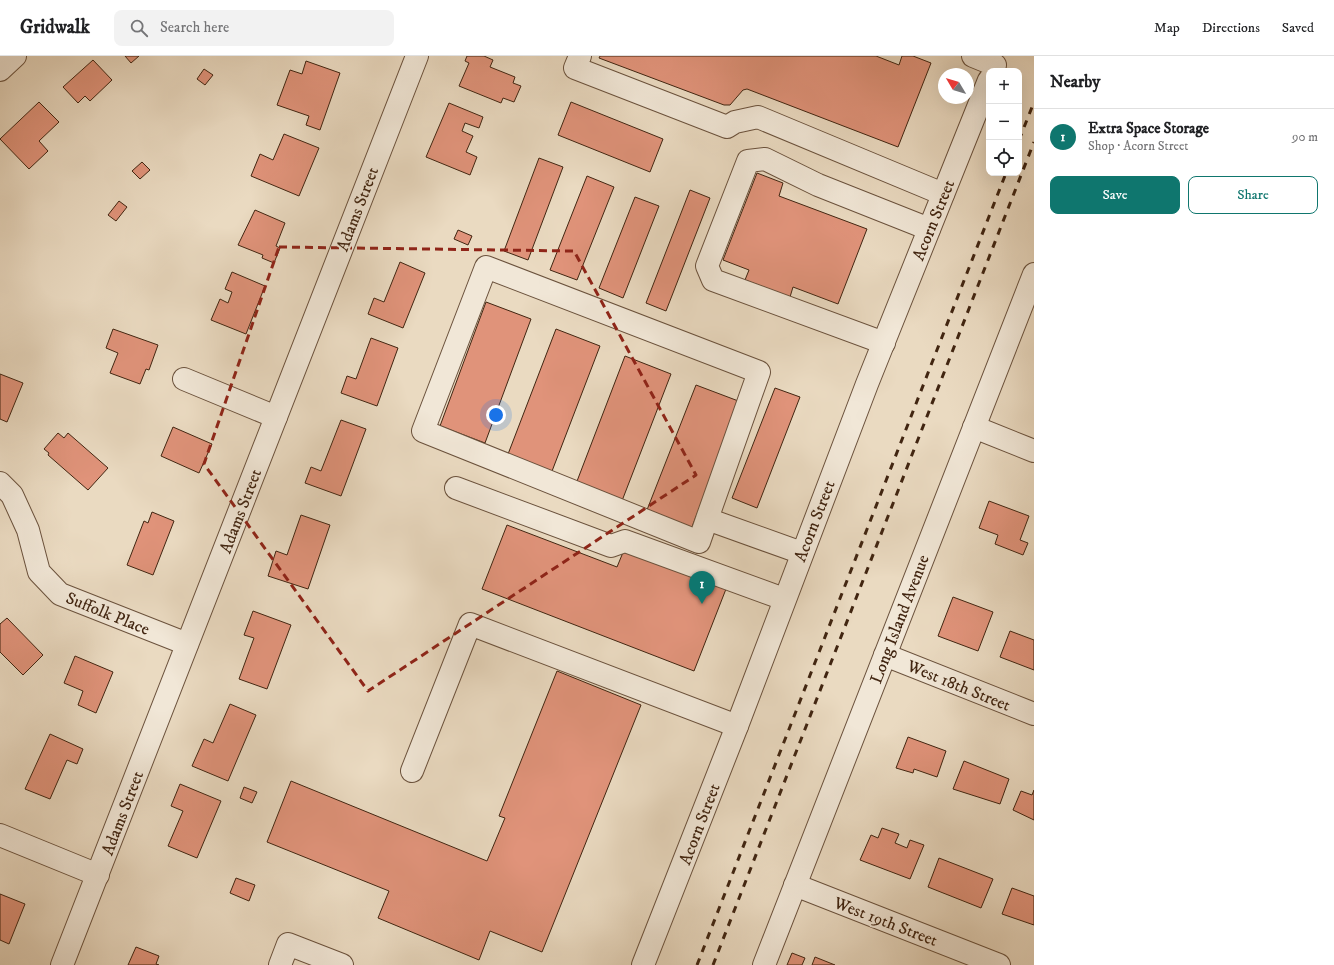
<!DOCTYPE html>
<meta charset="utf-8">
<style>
:root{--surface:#fff;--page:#f2f2f2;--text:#202124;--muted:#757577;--line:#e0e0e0;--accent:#0f766e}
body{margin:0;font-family:"IM FELL DW Pica",serif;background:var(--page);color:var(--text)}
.controls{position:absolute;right:12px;top:12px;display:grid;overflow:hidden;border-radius:8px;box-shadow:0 4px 16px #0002}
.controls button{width:36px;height:36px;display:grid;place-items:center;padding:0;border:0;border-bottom:1px solid var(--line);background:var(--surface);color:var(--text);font:20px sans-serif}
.compass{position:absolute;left:938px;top:12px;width:36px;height:36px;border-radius:50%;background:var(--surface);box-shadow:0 4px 16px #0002;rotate:308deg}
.you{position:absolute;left:496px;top:359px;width:14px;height:14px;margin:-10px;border:3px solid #fff;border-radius:50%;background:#1a73e8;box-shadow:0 0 0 6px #1a73e833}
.badge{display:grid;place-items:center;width:26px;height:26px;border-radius:50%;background:var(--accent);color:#fff;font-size:13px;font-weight:700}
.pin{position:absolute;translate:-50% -33px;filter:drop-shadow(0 1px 2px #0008)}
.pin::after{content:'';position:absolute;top:21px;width:14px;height:12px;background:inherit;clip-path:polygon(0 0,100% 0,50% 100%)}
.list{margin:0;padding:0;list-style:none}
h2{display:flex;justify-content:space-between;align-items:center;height:52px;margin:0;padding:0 16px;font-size:17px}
h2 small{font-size:13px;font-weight:400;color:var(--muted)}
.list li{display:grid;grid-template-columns:26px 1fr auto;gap:12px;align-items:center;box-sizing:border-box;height:56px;padding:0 16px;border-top:1px solid var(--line)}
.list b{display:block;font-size:15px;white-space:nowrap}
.list p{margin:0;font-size:13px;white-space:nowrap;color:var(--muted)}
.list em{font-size:13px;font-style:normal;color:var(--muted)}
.actions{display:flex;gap:8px;padding:12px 16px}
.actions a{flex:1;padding:9px 0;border:1px solid var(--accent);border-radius:8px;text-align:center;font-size:14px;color:var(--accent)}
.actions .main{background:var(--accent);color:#fff}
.icon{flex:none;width:22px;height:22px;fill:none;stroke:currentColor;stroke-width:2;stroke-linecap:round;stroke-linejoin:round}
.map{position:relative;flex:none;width:1034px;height:909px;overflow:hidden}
header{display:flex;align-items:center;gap:24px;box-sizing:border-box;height:56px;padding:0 20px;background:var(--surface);border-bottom:1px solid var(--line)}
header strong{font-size:19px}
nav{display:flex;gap:22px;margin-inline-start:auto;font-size:14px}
.search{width:280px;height:36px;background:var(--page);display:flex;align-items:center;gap:10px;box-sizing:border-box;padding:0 14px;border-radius:8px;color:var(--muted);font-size:15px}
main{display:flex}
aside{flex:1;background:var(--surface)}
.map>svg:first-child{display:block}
</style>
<header>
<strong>Gridwalk</strong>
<div class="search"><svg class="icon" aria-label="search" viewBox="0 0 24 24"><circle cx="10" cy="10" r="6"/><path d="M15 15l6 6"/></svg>Search here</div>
<nav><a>Map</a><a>Directions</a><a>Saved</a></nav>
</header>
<main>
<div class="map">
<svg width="1034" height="909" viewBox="0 0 1034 909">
<rect width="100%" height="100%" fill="#eadac1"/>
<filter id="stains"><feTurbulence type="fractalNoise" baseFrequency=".005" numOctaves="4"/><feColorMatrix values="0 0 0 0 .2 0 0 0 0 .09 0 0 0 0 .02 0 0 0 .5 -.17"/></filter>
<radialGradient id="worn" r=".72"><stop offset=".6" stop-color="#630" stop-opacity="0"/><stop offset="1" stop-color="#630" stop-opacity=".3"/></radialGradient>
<g fill="#e0937a" stroke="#412511">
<path d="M125 0H139L131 7Z"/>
<path d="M467 0H484L493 4 490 11 515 21 513 27 521 30 514 46 503 42 501 47 459 30 469 7 465 5Z"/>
<path d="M600 0H876L899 9 902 0H913L931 7 898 91 747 33 743 34 730 49H724L599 2Z"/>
<path d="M93 4 112 24 90 45 85 40 78 47 63 31Z"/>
<path d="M306 5 340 17 320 74 306 69 309 60 277 49 290 14 302 18Z"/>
<path d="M204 13 213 19 205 29 197 23Z"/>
<path d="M39 46 59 66 39 85 48 95 29 113 0 83Z"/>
<path d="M571 46 663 83 650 116 558 79Z"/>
<path d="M449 47 483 61 479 72 465 67 462 75 473 80 466 96 477 101 470 119 426 101Z"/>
<path d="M284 78 319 92 299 140 251 120 260 98 273 104Z"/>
<path d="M539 102 563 111 528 204 504 195Z"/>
<path d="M142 106 150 114 140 123 132 115Z"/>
<path d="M757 117 783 127 779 140 867 173 838 248 793 231 790 241 745 224 749 214 723 204Z"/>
<path d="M587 120 614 131 577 224 550 214Z"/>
<path d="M690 134 710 142 666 255 646 247Z"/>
<path d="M635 141 659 150 623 242 599 232Z"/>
<path d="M119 145 127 151 116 165 108 159Z"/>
<path d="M255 154 285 167 276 190 280 192 274 207 262 202 263 199 238 189Z"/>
<path d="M458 174 472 180 468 189 454 183Z"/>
<path d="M400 206 425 217 403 272 368 258 374 242 384 246Z"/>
<path d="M232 216 265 230 246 278 211 264 220 243 228 247 232 236 225 233Z"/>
<path d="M486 246 531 263 485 387 440 370Z"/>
<path d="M113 273 158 289 149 314 146 313 140 328 110 317 118 297 106 292Z"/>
<path d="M556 273 600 290 549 423 505 406Z"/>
<path d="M371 282 398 292 377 350 341 337 347 320 356 323Z"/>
<path d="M625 300 671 318 620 450 574 433Z"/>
<path d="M0 318 23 327 7 366 0 363Z"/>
<path d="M696 329 741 346 690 476 645 459Z"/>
<path d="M775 332 800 341 757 452 732 442Z"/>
<path d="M341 364 366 373 341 440 305 427 311 411 321 415Z"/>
<path d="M173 371 212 388 199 417 161 400Z"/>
<path d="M58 377 64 382 68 377 108 412 88 434 48 399 49 397 44 393Z"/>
<path d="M989 445 1029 460 1020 484 1028 487 1023 499 995 488 998 479 979 472Z"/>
<path d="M152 456 174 465 153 519 127 509 144 465 148 467Z"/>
<path d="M301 459 330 469 308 533 268 520 276 495 287 499Z"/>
<path d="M507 469 617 511 624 494 726 533 694 615 482 533Z"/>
<path d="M953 541 993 556 978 595 938 580Z"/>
<path d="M253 555 291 569 267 633 239 623 254 582 244 579Z"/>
<path d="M7 562 43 599 23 619 0 596V568Z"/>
<path d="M1010 575 1034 584V614L1000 601Z"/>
<path d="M75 600 113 616 96 657 78 649 83 635 64 627Z"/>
<path d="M557 615 641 649 542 896 490 875 479 904 378 862 389 835 267 786 291 725 487 805 505 762 499 760Z"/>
<path d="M230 648 256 659 228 725 192 710 204 683 213 687Z"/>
<path d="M50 678 83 693 77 708 67 704 50 743 25 733Z"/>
<path d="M908 681 946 695 937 721 914 713 913 717 896 712Z"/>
<path d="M964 705 1009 723 1000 748 953 733Z"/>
<path d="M180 728 221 745 197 802 168 790 183 755 171 750Z"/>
<path d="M244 731 257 736 252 747 240 742Z"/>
<path d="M1034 734V764L1013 754 1021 735 1032 739Z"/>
<path d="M882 772 899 778 895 787 907 792 910 784 924 789 910 823 860 804 871 779 878 782Z"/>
<path d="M939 802 993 823 981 852 928 831Z"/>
<path d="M236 822 255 829 249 845 230 837Z"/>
<path d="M1012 832 1034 840V869L1002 858Z"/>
<path d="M0 838 25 848 9 888 0 884Z"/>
<path d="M136 891 159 900 156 908 159 909H128Z"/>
<path d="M792 897 805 902 802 909H787Z"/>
<path d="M815 901 835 909H812Z"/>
</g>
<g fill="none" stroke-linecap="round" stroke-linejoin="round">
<g stroke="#6b523d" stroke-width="24">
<g id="minor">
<path d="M580 0 575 12 727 71 735 66 758 61 943 138"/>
<path d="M973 0 995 9"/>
<path d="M0 14 15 0"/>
<path d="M884 287 713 224 707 210 748 105 765 103 818 129 929 173"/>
<path d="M184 323 276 361"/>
<path d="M974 371 1034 395"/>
<path d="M0 427 12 439 28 474 39 516 60 538 187 588"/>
<path d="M456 432 611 490 625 485 784 543"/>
<path d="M707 463 759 316 486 211 423 375 699 486 707 463 802 497"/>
<path d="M885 599 1034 658"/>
<path d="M412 715 470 568 737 670"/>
<path d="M0 779 98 819"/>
<path d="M795 829 999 909"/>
<path d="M62 909 417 0"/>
<path d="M280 909 288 888 342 909"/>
<path d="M643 909 737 670 867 328 989 24"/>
<path d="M764 909 1034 218"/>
</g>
</g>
<use href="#minor" stroke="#f1e7d7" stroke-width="22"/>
<g stroke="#412511" stroke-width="3" stroke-dasharray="7 7" stroke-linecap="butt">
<path d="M1019 84 1034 46"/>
<path d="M697 909 1006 117"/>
<path d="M713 909 1034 86"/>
</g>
</g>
<path fill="none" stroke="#8f2418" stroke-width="3" stroke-dasharray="8 5" stroke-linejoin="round" d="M279 191 574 195 696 419 368 635 204 408Z"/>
<g text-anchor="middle" stroke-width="4" stroke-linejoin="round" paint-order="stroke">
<g font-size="17" fill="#412511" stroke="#f1e7d7">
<text transform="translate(357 153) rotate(-69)" y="6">Adams Street</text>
<text transform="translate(933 164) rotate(-68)" y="6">Acorn Street</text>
<text transform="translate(240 455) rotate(-69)" y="6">Adams Street</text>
<text transform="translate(814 465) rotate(-69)" y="6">Acorn Street</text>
<text transform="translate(108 557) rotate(22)" y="6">Suffolk Place</text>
<text transform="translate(899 563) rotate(-69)" y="6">Long Island Avenue</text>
<text transform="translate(959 629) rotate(22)" y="6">West 18th Street</text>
<text transform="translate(122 757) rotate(-69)" y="6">Adams Street</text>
<text transform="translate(699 768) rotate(-69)" y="6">Acorn Street</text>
<text transform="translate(886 865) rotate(21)" y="6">West 19th Street</text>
</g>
</g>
<rect width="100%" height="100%" filter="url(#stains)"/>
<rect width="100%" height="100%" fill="url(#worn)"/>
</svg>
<div class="controls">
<button>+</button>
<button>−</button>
<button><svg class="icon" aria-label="locate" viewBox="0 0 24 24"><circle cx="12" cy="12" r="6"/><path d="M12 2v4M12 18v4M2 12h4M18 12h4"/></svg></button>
</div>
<svg class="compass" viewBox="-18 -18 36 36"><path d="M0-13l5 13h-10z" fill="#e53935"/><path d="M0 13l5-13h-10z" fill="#757577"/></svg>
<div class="you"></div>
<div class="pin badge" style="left:702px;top:548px">1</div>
</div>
<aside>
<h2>Nearby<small></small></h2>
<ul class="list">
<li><span class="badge">1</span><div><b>Extra Space Storage</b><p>Shop · Acorn Street</p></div><em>90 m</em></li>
</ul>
<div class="actions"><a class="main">Save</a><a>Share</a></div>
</aside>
</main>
